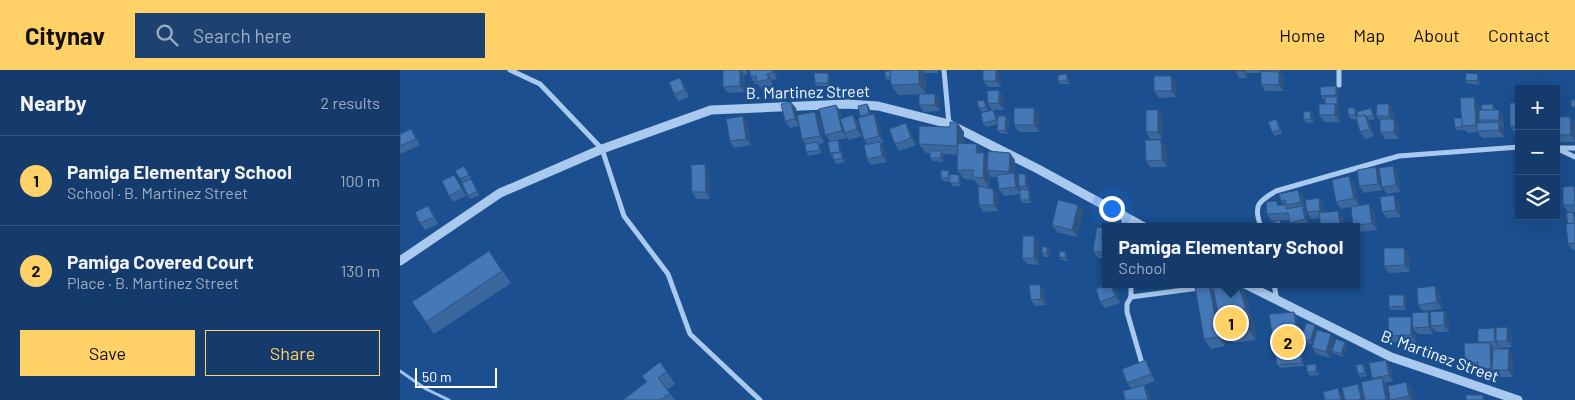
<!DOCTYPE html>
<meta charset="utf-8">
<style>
:root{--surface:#143b6b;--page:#1d4271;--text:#f1f3f6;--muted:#9dadc1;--line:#33557e;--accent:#ffd166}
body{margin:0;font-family:Barlow,sans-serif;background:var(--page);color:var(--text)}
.controls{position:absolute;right:15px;top:15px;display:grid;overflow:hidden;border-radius:0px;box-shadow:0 5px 20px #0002}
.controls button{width:45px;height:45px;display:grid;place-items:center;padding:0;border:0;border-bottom:1px solid var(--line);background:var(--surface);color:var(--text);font:25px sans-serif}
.scale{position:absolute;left:15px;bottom:12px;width:82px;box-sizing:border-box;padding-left:5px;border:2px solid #fff;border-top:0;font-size:14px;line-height:18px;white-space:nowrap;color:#fff;-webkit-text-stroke:4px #1b4f8f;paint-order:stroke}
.you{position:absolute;left:711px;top:138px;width:18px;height:18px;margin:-12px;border:4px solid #fff;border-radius:50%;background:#1a73e8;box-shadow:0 0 0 8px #1a73e833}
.badge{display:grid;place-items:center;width:32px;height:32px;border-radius:50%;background:var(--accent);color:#111;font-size:16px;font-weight:700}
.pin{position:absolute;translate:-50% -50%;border:2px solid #fff;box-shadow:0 1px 5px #0006}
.popup{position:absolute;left:702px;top:153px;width:258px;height:65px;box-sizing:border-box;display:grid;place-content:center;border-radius:0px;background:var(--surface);filter:drop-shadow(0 1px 4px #0005);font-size:16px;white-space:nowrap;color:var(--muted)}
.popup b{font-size:19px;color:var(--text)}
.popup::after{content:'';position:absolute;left:50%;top:100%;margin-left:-10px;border:10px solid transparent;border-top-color:var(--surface)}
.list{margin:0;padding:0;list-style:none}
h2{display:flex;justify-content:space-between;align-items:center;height:65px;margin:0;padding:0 20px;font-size:21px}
h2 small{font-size:16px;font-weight:400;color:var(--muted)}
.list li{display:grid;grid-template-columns:32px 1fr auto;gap:15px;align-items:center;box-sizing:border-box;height:90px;padding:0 20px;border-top:1px solid var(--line)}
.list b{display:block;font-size:19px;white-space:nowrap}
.list p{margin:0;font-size:16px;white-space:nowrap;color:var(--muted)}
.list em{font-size:16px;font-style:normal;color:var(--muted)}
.actions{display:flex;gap:10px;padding:15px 20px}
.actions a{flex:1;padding:11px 0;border:1px solid var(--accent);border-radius:0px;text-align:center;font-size:18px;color:var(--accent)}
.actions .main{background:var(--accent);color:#111}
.icon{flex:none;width:28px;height:28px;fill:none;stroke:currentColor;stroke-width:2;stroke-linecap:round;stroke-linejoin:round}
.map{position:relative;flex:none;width:1175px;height:330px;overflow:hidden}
header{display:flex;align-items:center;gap:30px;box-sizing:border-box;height:70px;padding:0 25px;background:var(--accent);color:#111}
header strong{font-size:24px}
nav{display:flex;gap:28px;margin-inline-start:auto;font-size:18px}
.search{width:350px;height:45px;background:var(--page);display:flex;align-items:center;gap:12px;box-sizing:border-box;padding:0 18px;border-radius:0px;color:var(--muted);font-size:19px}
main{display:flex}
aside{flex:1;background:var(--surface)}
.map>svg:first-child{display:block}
</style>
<header>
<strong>Citynav</strong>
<div class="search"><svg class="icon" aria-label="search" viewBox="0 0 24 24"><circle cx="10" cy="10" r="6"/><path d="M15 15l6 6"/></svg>Search here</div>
<nav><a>Home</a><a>Map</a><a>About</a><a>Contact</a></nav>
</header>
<main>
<aside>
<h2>Nearby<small>2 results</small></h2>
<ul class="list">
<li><span class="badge">1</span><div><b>Pamiga Elementary School</b><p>School · B. Martinez Street</p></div><em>100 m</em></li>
<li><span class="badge">2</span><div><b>Pamiga Covered Court</b><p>Place · B. Martinez Street</p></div><em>130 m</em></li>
</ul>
<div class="actions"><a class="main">Save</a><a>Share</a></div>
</aside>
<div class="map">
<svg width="1175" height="330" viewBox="0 0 1175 330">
<rect width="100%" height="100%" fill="#1b4f8f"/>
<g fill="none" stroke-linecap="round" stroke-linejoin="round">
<path stroke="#9cc4f0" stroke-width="3" d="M0 301 26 319 49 330"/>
<g stroke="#a9c9ee" stroke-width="5">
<path d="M110 0 140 14 202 79 224 146 268 204 290 264 360 330"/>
<path d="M544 0 549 54"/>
<path d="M939 15V0"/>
<path d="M1156 78 1175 87"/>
<path d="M1158 78H1175"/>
<path d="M723 146 725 157"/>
<path d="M861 157C853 135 858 132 876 121L999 86 1119 77"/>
<path d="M731 214V227L829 214"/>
<path d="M874 214 877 231"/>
<path d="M731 227 727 234V242L741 290"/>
</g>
<g stroke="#a9c9ee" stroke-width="9">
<path d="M0 191 100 123 202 79 311 40 447 34 478 36 549 54 638 99 744 157"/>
<path d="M845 214 991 287 1118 330"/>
</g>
</g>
<g fill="#3a679d">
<path d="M323 0H347V5H344L345 22 328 23 323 17Z"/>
<path d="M349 0H375L377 9 372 10 373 16 362 19 358 14H355L351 7Z"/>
<path d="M490 0H538V3H525L526 24 498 25 491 15V10H487L485 7Z"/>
<path d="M835 0H860V3H847V8H839Z"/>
<path d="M865 0H881L880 3 884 8V21H865L861 14 865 1Z"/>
<path d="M428 3 430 6V16H417L415 13Z"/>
<path d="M601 7V17H588L583 11Z"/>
<path d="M280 8 284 14 289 27 278 31 274 24Z"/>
<path d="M669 8 670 14H661L658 11Z"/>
<path d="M1080 8 1079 15 1067 13 1065 10Z"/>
<path d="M776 12V27L759 28 754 21Z"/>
<path d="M936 16 938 20V29L939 30V38H938L940 40V52H924L919 45 925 34V29L923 30 921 26Z"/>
<path d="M599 20 604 27V40H593L596 44 598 52 609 50 608 64 600 63 597 60 598 54 586 57 583 53 592 40 588 34Z"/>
<path d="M540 30V41L524 42 519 35Z"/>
<path d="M587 33 588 40 582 42 579 38Z"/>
<path d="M1119 33V63H1115L1110 56Z"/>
<path d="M467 34 469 37 471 45 474 44 478 51 484 73H481L484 78 487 92 471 95 467 89V74L464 70 460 46Z"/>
<path d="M1078 34 1079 46 1095 38V40L1103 46 1104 57H1102L1103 59 1104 67 1082 68 1078 62 1067 63 1065 60H1057L1055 57 1062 48Z"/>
<path d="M436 35 441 42 442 48 457 51 462 66 449 70 446 66 447 68 438 70 440 73 444 92 436 94 430 83V71L425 65Z"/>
<path d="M396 38 397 45 420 48 424 73 420 74 422 83 409 86 406 82 405 74 402 69 399 56 390 58 385 51Z"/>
<path d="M971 38 973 42 975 49 969 50 974 66 965 69 960 62 956 49H951L948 45 957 41V42Z"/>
<path d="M910 41 913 44 914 52 906 53 904 50Z"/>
<path d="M994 41 993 49H994L999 56V69H985L980 62V51L976 46Z"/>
<path d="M639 45V62H619L614 55Z"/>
<path d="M763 47 762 69H750L746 62Z"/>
<path d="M1156 47H1170L1175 53V72H1159L1156 68Z"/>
<path d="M878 52 882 63 875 66 872 62Z"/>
<path d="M347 53 351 75 334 78 330 71Z"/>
<path d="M11 59 16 66 20 75 0 84V64Z"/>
<path d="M510 60 516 75 499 81 495 74Z"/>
<path d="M564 62V73L584 83 588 89 615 90 614 103 618 109 627 107 629 119H624L631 123V133H622L620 130V124L604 126 599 119 597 107H591L590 105 589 117H582L593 119 598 125V141L583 142 579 135V116L574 110 564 109 557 100 558 85 544 84 543 92 533 91 530 88V84L526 83 519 74Z"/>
<path d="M766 76 767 97H750L746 91Z"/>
<path d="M993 96 998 102 1000 122 987 124 983 118V120L964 123 959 116 980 103Z"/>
<path d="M66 99 71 108 63 113 60 109Z"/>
<path d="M309 101 310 129H296L292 122Z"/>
<path d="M551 104 561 108V116H552L550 112 543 111 541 108Z"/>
<path d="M949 106 954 113 959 135 941 139 936 132Z"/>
<path d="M59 112 66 126 53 132 49 126Z"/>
<path d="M73 112 79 125 71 129 68 126Z"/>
<path d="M1174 116 1175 117V142H1168L1163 135Z"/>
<path d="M903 126 905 139H904L906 143 909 156 893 157 890 153 889 150 871 151 867 144 880 135H884L881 131Z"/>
<path d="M999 132 1001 147 987 148 982 142Z"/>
<path d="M924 135V142L943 147 944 157H921L920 148 911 149 907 142Z"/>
<path d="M683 141 677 167 657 162 652 155Z"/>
<path d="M974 141 977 160 958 162 956 159V157H954L953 156Z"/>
<path d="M33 142 38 154 25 160 20 153Z"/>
<path d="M1175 145V180H1173L1168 174V154Z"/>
<path d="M706 158V189L698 188 693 181Z"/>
<path d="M639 172V195L627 194 622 188Z"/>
<path d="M647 177 650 180 649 187H644L642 183Z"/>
<path d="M89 181 111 213 34 264 12 232Z"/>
<path d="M666 182 668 185V191L662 190 659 187Z"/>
<path d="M1009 184 1010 202 989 203 984 196Z"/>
<path d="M711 214 716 220 720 233 705 238 700 232Z"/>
<path d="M820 214H839L844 220 852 249H851L854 253 856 270 832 273 825 263 823 251 820 246 825 276 811 279 804 269Z"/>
<path d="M640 215 644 221 646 235 635 236 631 230Z"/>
<path d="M1040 223 1042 239 1023 241 1018 235Z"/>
<path d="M1004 225 1006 228V240H991L989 237Z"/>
<path d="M1044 241 1048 248 1049 262H1036L1033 259V264H1018L1015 261 1016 272H994L989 266 1011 247 1013 250Z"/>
<path d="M896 245 904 296 880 298 877 295Z"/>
<path d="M1094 258 1096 261 1111 264 1112 277 1101 278 1099 276 1100 279H1094H1109L1113 286V307H1097L1096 304 1083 305 1078 299H1070L1065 293 1079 273Z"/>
<path d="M917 259 912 274 904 272 902 268Z"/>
<path d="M935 270 945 272 947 275 943 287 934 284 932 282 930 288 917 284 912 278Z"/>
<path d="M986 290 991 297 993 311 985 313 986 315 989 330H965L974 310 972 308Z"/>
<path d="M750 297 755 311 742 316 744 315 749 322 732 319 727 313Z"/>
<path d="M966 297 967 306 960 308 958 304Z"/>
<path d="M918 298 919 305 910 306 907 302Z"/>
<path d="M267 302 275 314 267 320 275 330H223L246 312 242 306Z"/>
<path d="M1006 312 1011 319 1013 330H990L988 316Z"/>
</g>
<g fill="#305480">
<path d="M340 0H341L344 5 345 22 340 16Z"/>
<path d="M372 0H375L377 9 373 2Z"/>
<path d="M519 0H523L525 3 526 24 519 14Z"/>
<path d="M596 0 601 7V17L596 11Z"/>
<path d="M842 0H845L847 3V8Z"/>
<path d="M879 2 884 8V21L879 15Z"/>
<path d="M428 3 430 6V16L428 13Z"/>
<path d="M367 4 372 10 373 16 369 9Z"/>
<path d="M667 4 669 8 670 14 667 11Z"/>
<path d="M1078 4 1080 8 1079 15 1077 11Z"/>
<path d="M771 6 776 12V27L772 21Z"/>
<path d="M280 8 284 14 289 27 285 20Z"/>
<path d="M936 16 938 20V29L936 25Z"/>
<path d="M599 20 604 27V40L599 33Z"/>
<path d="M535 24 540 30V41L535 35Z"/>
<path d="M937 27 939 30V38L937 35Z"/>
<path d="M1074 27 1078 34 1081 62 1076 55Z"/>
<path d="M584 30 587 33 588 40 586 37Z"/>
<path d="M391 32 396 38 400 56 395 49Z"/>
<path d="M467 34 469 37 472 47 469 44Z"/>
<path d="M935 34 940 40V52L935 45Z"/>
<path d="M989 34 994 41 993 53 989 46Z"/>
<path d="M436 35 441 42 446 63H445L447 68 442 61Z"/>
<path d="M634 38 639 45V62L634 55Z"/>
<path d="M955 38 957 41V48L955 45Z"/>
<path d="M971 38 973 42 975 49 973 45Z"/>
<path d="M593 40 596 44 598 54 596 50Z"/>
<path d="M758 40 763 47 762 69 758 62Z"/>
<path d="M1099 40 1103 46 1104 57 1099 50Z"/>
<path d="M910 41 913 44 914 52 911 49Z"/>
<path d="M415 42 420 48 424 73 420 66Z"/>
<path d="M474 44 478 51 484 73 479 66Z"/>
<path d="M453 45 457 51 462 66 457 59Z"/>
<path d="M965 45 970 51 974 66 970 59Z"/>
<path d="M343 46 347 53 351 75 346 69Z"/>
<path d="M606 46 609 50 608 64 605 61Z"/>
<path d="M1170 47 1175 53V71L1171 65Z"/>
<path d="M994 49 999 56V69L994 62Z"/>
<path d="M557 52 564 62 563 85 557 76Z"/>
<path d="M1099 52 1103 59 1104 67 1099 60Z"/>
<path d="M506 53 510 60 516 75 511 68Z"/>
<path d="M11 59 16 66 20 75 16 69Z"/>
<path d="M438 70 440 73 443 85 440 82Z"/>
<path d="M761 70 766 76 767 97 762 90Z"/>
<path d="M418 72 421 75 422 83 420 80Z"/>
<path d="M480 72 484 78 487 92 482 86Z"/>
<path d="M577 74 583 83H576Z"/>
<path d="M541 81 544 85 543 92 541 88Z"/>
<path d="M441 82 443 86 444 92 442 88Z"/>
<path d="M584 83 591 93 587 100 590 105 589 117 583 108Z"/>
<path d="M610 83 615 90 613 108 609 102Z"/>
<path d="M305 94 309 101 310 129 306 122Z"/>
<path d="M993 96 998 102 1000 122 996 115Z"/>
<path d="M976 97 981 104 983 120 978 114Z"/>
<path d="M614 103 619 109 621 124 616 117Z"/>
<path d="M625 104 627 107 629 119 626 116Z"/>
<path d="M54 105 59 112 66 126Z"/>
<path d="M559 105 561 108V116L559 113Z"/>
<path d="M949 106 954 113 959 135 954 128Z"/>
<path d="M593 119 598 125V141L594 135Z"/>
<path d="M629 120 631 123V133L629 130Z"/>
<path d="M898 120 903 126 905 139 901 132Z"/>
<path d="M994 125 999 132 1001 147 996 140Z"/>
<path d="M919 128 924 135 925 147 920 141Z"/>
<path d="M969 134 974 141 977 160 972 153Z"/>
<path d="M678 135 683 141 677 167 672 160Z"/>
<path d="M28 136 33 142 38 154 34 147Z"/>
<path d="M902 136 906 143 909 156 905 149Z"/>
<path d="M938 141 943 147 944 157H941L940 156Z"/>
<path d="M634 166 639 172V195L634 188Z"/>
<path d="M647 177 650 180 649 187 647 183Z"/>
<path d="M956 177 957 179 958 188 956 184Z"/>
<path d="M1004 178 1009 184 1010 202 1005 195Z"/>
<path d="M666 182 668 185V191L665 188Z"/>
<path d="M711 214 716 220 720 233 715 226Z"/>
<path d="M809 214 816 224 818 243 820 246 825 276 819 267Z"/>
<path d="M838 214H839L844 220 852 249 846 239Z"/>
<path d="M640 215 644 221 646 235 641 229Z"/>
<path d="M1035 216 1040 223 1042 239 1037 232Z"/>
<path d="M1004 225 1006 228V240L1004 236Z"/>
<path d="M1044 241 1048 248 1049 262 1044 255Z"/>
<path d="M894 242 896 245 904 296 902 293Z"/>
<path d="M1028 242 1033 249 1031 256 1033 259V264L1029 257Z"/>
<path d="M847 243 854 253 856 270 849 260Z"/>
<path d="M1011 247 1015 253 1013 258 1015 261 1016 272 1011 265Z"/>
<path d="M915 255 917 259 912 274 910 271Z"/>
<path d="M1107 257 1111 264 1112 277 1107 271Z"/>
<path d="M1094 258 1099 265 1096 271 1099 276 1100 279 1095 272Z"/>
<path d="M931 264 936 271 930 288 926 282Z"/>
<path d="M945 272 947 275 943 287 941 284Z"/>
<path d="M1090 273 1095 280 1092 300 1096 305 1091 298Z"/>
<path d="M1109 279 1113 286V307L1108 300Z"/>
<path d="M746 290 750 297 755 311 751 304Z"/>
<path d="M986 290 991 297 993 311 989 305Z"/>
<path d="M916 294 918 298 919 305 916 302Z"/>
<path d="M963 294 966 297 967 306 965 303Z"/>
<path d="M982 308 986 315 989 330H986Z"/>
<path d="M1006 312 1011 319 1013 330H1011L1009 326Z"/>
<path d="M958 314 962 320 965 330H962L961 329Z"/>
<path d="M744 315 749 322 751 330H748Z"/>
<path d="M938 318 943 325 944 330H941Z"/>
<path d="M1083 325 1086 330H1083Z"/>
</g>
<g fill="#4478b7" stroke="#305480">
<path d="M323 0H340V16L323 17Z"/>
<path d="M349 0H372L373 2 367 4 369 9 357 12 356 6 351 7Z"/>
<path d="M490 0H519V14L491 15Z"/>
<rect x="583" y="0" width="13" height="11"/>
<rect x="835" y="0" width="7" height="1"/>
<path d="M485 1H490L491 7H485Z"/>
<path d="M861 1 879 2V15L861 14Z"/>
<path d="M414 3H428V13H415Z"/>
<path d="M1066 3 1078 4 1077 11 1065 10Z"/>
<path d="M667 4V11H658V5Z"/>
<path d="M754 6H771L772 21H754Z"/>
<path d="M280 8 285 20 274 24 269 12Z"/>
<path d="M936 16V25L921 26 920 17Z"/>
<path d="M599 20V33L588 34 587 21Z"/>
<rect x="519" y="24" width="16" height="11"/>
<path d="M925 27H937V35H935V34H925Z"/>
<path d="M1074 27 1076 55 1062 56 1060 28Z"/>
<path d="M584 30 586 37 579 38 577 31Z"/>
<rect x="1171" y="30" width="4" height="7"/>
<path d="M391 32 395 49 385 51 381 34Z"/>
<rect x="1110" y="33" width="9" height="23"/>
<path d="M467 34 469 44 460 46 458 36Z"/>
<rect x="919" y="34" width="16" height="11"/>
<path d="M977 34H989V46H976Z"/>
<path d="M1093 34V40H1082L1081 35Z"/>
<path d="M436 35 442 61 425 65 419 39Z"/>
<rect x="614" y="38" width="20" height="17"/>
<rect x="948" y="38" width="7" height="7"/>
<path d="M971 38 973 45 967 47 965 45 958 47 957 42Z"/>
<path d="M593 40 596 50 583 53 581 43Z"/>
<rect x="746" y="40" width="12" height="22"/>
<rect x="1079" y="40" width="20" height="10"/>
<path d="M910 41 911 49 904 50 903 42Z"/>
<path d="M415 42 420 66 402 69 397 45Z"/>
<path d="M474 44 479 66 464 70 458 48Z"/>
<path d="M453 45 457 59 445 63 440 49Z"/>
<path d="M965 45 970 59 960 62 956 47Z"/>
<path d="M343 46 346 69 330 71 326 49Z"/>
<path d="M598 46H606L605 61 597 60Z"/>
<path d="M1156 47H1170L1171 65H1156Z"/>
<path d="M1054 48H1062V56L1063 57H1055Z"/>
<path d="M876 49 880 60 872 62 868 52Z"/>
<rect x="980" y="49" width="14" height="13"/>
<path d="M550 52H557V76L519 74V56L550 57Z"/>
<path d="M1099 52V60L1077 61V53Z"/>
<path d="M506 53 511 68 495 74 489 59Z"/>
<path d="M11 59 16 69 0 76V64Z"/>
<path d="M438 70 440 82 430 83 428 72Z"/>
<path d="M745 70H761L762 90 746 91Z"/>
<path d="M418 72 420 80 406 82 405 74Z"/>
<path d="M480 72 482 86 467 89 464 75Z"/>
<path d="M558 73 577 74 576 83H584L583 108 573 107V100H557Z"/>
<rect x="530" y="81" width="11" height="7"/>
<path d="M588 81 610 83 609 102 587 100Z"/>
<path d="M441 82 442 88 434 90 432 84Z"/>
<path d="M305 94 306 122H292L291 95Z"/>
<path d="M64 96 69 105 60 109 55 101Z"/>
<path d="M993 96 996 115 982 117 979 98Z"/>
<path d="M976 97 978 114 959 116 957 100Z"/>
<path d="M541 100 549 101 548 108H541Z"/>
<path d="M614 103 616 117 599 119 597 105Z"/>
<path d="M550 104 559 105V113H550Z"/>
<path d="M618 104H625L626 116H619Z"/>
<path d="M54 105 62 119 49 126 42 111Z"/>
<path d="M949 106 954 128 936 132 932 110Z"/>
<path d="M71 109 77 121 68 126 62 113Z"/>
<path d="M578 116 593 119 594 135H579Z"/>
<path d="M1174 116 1175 135H1163V117Z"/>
<path d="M620 119 629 120V130H620Z"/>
<path d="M898 120 901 132 886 135V139L902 136 905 149 890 153 888 143 867 144 866 132 877 131V135H886L885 130 881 131 879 124Z"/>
<path d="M994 125 996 140 982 142 980 127Z"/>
<path d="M919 128 920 141 907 142 905 130Z"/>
<path d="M658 130 678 135 672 160 652 155Z"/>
<path d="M969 134 972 153 953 156 951 137Z"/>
<path d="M28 136 34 147 20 153 15 142Z"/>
<path d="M938 141 940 156 921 157 919 143Z"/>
<path d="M1173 142 1175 153 1168 154 1166 143Z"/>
<path d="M880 150 882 157H866L865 155Z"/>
<path d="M1175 153V173L1168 174 1166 154Z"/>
<path d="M697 157 706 158V183L693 181Z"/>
<path d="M623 166H634V188H622Z"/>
<rect x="642" y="177" width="5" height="6"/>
<path d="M984 178H1004L1005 195 984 196Z"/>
<path d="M89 181 102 201 26 252 12 232Z"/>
<path d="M660 181 666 182 665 188 659 187Z"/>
<path d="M704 191H706V203L702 202Z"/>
<path d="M709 214H711L715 226 700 232 696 219Z"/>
<path d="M809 214 819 267 804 269 795 217Z"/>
<path d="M820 214H838L846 239 818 243 813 216Z"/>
<path d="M629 215H640L641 229 631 230Z"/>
<path d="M1035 216 1037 232 1018 235 1017 218Z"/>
<path d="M989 225H1004V236L989 237Z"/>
<path d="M1044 241V255L1031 256 1030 242Z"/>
<path d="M894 242 902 293 877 295 869 244Z"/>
<path d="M1028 242 1029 257 1013 258 1012 243Z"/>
<path d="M847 243 849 260 825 263 823 247Z"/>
<path d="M988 247H1011V265L989 266Z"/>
<path d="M906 253 915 255 910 271 902 268Z"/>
<path d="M1107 257V271H1096V258Z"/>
<path d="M1094 258 1095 272H1078V259Z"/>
<path d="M917 260 931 264 926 282 912 278Z"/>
<path d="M936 269 945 272 941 284 932 281Z"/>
<path d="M1064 273H1090L1091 298 1078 299V292L1065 293Z"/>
<path d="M1093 279H1109L1108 300H1092Z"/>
<path d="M746 290 751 304 727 313 722 299Z"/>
<path d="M986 290 989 305 972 308 969 293Z"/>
<path d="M260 292 267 302 258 308 270 323 260 330H223L247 312 242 306Z"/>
<path d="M916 294V302H907V295Z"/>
<path d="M963 294 965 303 958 304 956 295Z"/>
<path d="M982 308 986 330H965L961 312Z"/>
<path d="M1006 312 1009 326 990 330 988 316Z"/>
<path d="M958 314 961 329 958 330H945L942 318Z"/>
<path d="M744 315 748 330H725L723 321Z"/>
<path d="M938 318 941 330H925L923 322Z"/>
<rect x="1066" y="325" width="17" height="5"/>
</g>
<g text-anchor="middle" stroke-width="4.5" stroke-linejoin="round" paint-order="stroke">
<g font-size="16" fill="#fff" stroke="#1b4f8f">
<text transform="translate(408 22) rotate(-1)" y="6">B. Martinez Street</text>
<text transform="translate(1040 286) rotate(20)" y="6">B. Martinez Street</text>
</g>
</g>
</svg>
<div class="controls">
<button>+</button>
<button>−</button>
<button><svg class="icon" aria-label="layers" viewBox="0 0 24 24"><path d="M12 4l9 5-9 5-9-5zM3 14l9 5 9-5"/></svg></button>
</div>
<div class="scale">50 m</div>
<div class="you"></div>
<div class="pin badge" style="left:831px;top:253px">1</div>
<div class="popup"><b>Pamiga Elementary School</b>School</div>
<div class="pin badge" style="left:888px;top:272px">2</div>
</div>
</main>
